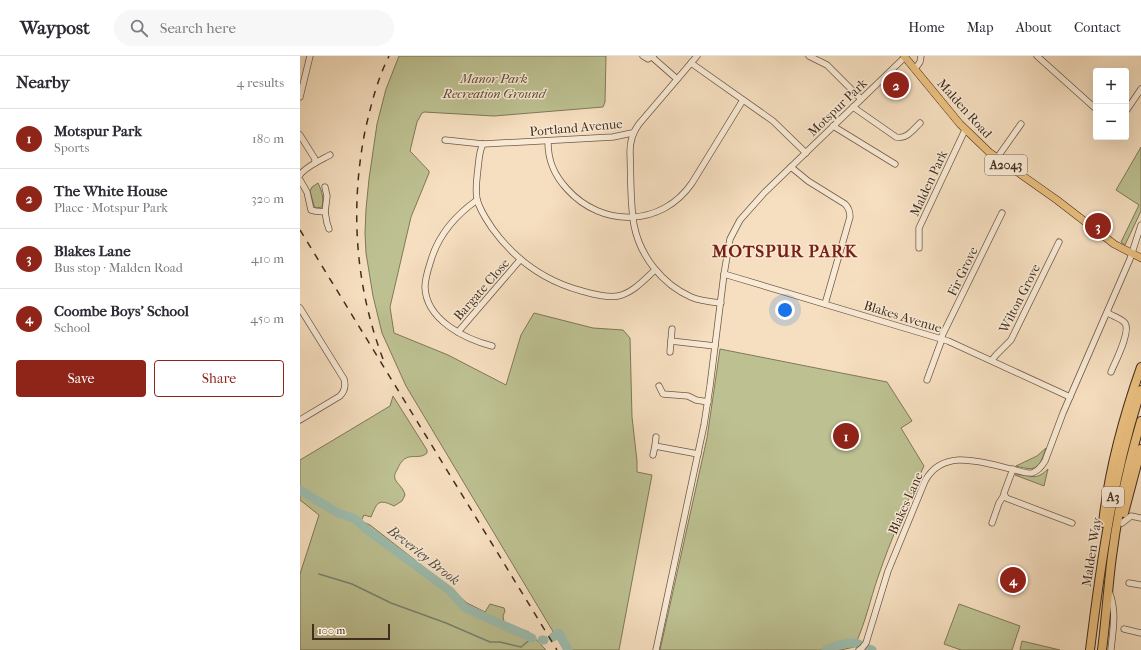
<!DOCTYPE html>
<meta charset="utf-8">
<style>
:root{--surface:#fff;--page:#f7f7f7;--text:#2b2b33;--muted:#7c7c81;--line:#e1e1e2;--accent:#8f2418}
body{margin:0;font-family:"IM FELL French Canon",serif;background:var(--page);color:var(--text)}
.controls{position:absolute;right:12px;top:12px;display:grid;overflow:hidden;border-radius:4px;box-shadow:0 4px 16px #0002}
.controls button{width:36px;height:36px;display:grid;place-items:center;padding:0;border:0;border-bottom:1px solid var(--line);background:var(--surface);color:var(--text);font:20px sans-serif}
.scale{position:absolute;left:12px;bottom:10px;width:78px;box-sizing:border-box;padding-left:4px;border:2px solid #422e1e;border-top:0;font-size:11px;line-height:14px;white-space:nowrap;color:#422e1e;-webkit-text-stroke:3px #f9ead6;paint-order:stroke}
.you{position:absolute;left:485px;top:254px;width:14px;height:14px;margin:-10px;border:3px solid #fff;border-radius:50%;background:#1a73e8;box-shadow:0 0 0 6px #1a73e833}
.badge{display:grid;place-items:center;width:26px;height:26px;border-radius:50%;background:var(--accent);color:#fff;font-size:13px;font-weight:700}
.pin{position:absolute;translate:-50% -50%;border:2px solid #fff;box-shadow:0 1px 4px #0006}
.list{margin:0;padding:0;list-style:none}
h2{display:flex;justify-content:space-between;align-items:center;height:52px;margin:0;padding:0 16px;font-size:17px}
h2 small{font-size:13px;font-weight:400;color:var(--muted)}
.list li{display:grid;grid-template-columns:26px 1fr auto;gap:12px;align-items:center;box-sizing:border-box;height:60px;padding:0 16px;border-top:1px solid var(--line)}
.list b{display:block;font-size:15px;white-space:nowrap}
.list p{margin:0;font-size:13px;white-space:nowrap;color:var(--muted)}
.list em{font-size:13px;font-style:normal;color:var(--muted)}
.actions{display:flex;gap:8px;padding:12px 16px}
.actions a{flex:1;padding:9px 0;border:1px solid var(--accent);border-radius:4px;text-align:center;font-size:14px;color:var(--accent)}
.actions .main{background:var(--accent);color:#fff}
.icon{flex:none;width:22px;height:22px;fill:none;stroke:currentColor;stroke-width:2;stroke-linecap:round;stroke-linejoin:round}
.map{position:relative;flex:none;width:841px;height:594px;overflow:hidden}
header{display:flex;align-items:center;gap:24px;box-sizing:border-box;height:56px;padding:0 20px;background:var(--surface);border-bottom:1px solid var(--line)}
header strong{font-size:19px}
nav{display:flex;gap:22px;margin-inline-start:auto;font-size:14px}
.search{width:280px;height:36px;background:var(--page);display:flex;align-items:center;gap:10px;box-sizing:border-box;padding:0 14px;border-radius:22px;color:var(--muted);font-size:15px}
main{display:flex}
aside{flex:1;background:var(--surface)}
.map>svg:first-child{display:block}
</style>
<header>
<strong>Waypost</strong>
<div class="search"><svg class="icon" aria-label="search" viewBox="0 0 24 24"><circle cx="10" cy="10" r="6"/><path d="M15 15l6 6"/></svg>Search here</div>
<nav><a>Home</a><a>Map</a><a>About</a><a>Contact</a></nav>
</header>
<main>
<aside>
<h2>Nearby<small>4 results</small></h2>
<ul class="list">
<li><span class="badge">1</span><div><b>Motspur Park</b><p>Sports</p></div><em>180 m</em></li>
<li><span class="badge">2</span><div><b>The White House</b><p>Place · Motspur Park</p></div><em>320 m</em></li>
<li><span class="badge">3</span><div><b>Blakes Lane</b><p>Bus stop · Malden Road</p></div><em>410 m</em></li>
<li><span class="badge">4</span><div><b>Coombe Boys' School</b><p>School</p></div><em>450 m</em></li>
</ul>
<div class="actions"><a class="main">Save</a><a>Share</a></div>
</aside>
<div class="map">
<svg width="841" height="594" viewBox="0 0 841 594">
<rect width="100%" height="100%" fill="#f6dfc0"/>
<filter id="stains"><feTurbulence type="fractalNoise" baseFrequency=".005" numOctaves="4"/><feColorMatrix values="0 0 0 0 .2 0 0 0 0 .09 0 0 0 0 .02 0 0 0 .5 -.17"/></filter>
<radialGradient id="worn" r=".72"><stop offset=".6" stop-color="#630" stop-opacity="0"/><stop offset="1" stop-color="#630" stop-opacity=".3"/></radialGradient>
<g fill="#bdc192" stroke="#807858">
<path d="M99 0H306L305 46 303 51 194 60 124 56 122 57 117 66 110 95 129 115V117L111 161 90 251 94 277 148 299 206 329 221 279 234 257 293 272 323 274 330 282 332 361 337 405V416L352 419 319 594H264L106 330 82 277 73 240 66 197 65 177 66 153 69 123 77 68 86 33Z"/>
<path d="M841 91V155L825 189 821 186 839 149 816 134Z"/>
<path d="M18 127C22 135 24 143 22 151L16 152 14 150 10 135 12 131Z"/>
<path d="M420 293 587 326 612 365 601 372 624 410C607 446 591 483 578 521 570 544 565 569 554 591L541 594H360L407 382Z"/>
<path d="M93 340 127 394V397C117 406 106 392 97 414 95 417 94 420 95 423 98 429 103 431 105 439L102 445 94 450C78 442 77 447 71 461L64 459 61 465 70 469 124 511 167 547 185 556 190 548 204 552 205 555 203 560 204 566 229 576 246 594H0V518L19 459 0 444V404L90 350Z"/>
<path d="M746 392C739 412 738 416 716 410L737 400Z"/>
<path d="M748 413 744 430 715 419C731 417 734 427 748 413Z"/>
<path d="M659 548 720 570 712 594H661L644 588Z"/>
<path d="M722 585 760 594H720Z"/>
</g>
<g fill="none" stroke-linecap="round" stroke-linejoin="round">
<path stroke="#798474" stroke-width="1.5" d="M19 518 52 528 91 547 146 567 190 586H200L221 591 232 582"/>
<g stroke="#9dbdae" stroke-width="9">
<path d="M0 434 38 457 55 463 66 473 150 535 165 552 232 582"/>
<path d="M253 581 259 577 268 594"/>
<path d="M242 584H244"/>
<path d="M569 593 572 594"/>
<path d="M526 594C536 589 549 585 559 588"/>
</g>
<g stroke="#6f5a46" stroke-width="7">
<g id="minor">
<path d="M343 0 348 3 353 0"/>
<path d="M397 0 339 68C332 77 330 85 330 96 331 119 330 147 334 169 340 200 362 228 391 241 400 245 411 246 421 247"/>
<path d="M509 0 527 9 561 43"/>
<path d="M737 0 796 53"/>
<path d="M352 1 377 23"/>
<path d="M391 7 473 65 506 97"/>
<path d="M615 13 620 6 621 0"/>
<path d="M0 41 10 0"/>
<path d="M553 51 596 81C606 84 613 74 620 67"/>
<path d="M826 55 841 33"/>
<path d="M533 70 595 108"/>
<path d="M0 79 15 103V107"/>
<path d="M145 84 183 88 313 81 332 77"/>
<path d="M248 86C248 105 254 119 267 133 302 172 362 171 392 127L443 44"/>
<path d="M183 88C179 95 179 105 178 112 177 122 175 133 177 143 179 153 186 163 192 172 215 204 244 225 282 235 293 238 307 242 318 240 333 237 345 223 355 214"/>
<path d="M697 102 721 68"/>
<path d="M491 111 508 125 545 148C549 152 550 155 550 161L525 248"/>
<path d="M0 119C5 111 21 104 30 99"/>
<path d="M0 124 7 136 11 154 15 155 25 156 27 167 29 173"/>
<path d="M25 131 27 140 25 156"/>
<path d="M177 144C156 159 140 177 132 201 129 211 125 221 125 231 126 264 165 283 192 290"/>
<path d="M619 192V172L665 74"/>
<path d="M424 218 648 285 770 341"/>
<path d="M0 252 44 323C46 330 45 335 40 340L0 364"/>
<path d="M808 257C812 260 821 262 825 267 831 276 815 306 811 316"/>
<path d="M158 276 220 204"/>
<path d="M641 282 702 157"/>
<path d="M371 285 415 290"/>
<path d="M370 296 372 273"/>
<path d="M692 304 696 299 711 284 759 186"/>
<path d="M627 324 642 283"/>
<path d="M359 330 363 338 388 340 396 344 408 346"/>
<path d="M355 390 356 381"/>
<path d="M353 399 355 390 398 398"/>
<path d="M713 413 704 437 706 442 772 467"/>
<path d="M692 467 699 447 704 439"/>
<path d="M822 467 831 460 841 462"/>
<path d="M829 527 841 529"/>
<path d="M809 535C817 556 813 572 811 594"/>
<path d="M824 573 841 577"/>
<path d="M356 594 404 369 410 330 424 218 430 183 440 164 464 137 605 1"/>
<path d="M559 594 562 592 566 587 588 515 625 425C643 392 681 406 711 413 717 414 725 418 732 417 738 415 742 410 745 405L763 357 830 203 841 169"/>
</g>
</g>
<g stroke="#422e1e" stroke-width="8">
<path id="major" d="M604 0 660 68 689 96 757 144 814 188 841 202"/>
</g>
<g stroke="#422e1e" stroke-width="10">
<g id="highway">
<path d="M824 457 841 393"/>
<path d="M803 467C809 413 823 362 841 311"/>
<path d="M790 594C801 506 813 419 841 334"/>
<path d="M802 594C806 563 808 531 812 500 818 454 828 409 841 365"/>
</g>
</g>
<use href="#minor" stroke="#f9ead6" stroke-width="5.5"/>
<use href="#major" stroke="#ebc080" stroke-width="7"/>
<use href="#highway" stroke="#ebc080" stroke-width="8"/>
<g stroke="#422e1e" stroke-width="1.5" stroke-dasharray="7 7" stroke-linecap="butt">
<path d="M0 174 257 594"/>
<path d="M83 303C55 229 50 152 65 75 71 49 77 24 89 0"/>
</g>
</g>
<g text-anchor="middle" stroke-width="3" stroke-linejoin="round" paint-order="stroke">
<g fill="#f9ead6" stroke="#796655" stroke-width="1">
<rect x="685" y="99" width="42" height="20" rx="3"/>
<rect x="802" y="431" width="22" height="20" rx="3"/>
</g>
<g font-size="12" font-weight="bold" fill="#422e1e">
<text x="706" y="113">A2043</text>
<text x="813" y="445">A3</text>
</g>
<g font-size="13" font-style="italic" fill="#5b4b35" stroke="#f9ead6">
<text x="194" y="27">Manor Park<tspan x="194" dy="15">Recreation Ground</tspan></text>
</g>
<g font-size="13" fill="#422e1e" stroke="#f9ead6">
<text transform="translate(537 51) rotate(-44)" y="5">Motspur Park</text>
<text transform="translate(665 52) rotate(48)" y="5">Malden Road</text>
<text transform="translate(276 71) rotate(-5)" y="5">Portland Avenue</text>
<text transform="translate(628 127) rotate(-65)" y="5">Malden Park</text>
<text transform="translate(662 215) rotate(-64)" y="5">Fir Grove</text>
<text transform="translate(181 233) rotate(-49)" y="5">Bargate Close</text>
<text transform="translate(719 242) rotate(-63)" y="5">Wilton Grove</text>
<text transform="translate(603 260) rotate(17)" y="5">Blakes Avenue</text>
<text transform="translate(605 447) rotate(-66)" y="5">Blakes Lane</text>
<text transform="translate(791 496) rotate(-81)" y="5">Malden Way</text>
</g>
<g font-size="14" font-style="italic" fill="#595242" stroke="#f9ead6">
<text transform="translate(124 499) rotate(38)" y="5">Beverley Brook</text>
</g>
<g font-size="17" font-weight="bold" letter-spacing="1" fill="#7a1f14" stroke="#f9ead6">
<text x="485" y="201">MOTSPUR PARK</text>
</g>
</g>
<rect width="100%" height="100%" filter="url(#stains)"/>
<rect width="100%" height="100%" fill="url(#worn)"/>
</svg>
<div class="controls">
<button>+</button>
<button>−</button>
</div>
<div class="scale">100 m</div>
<div class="you"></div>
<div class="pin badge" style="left:546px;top:380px">1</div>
<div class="pin badge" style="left:596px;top:29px">2</div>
<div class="pin badge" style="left:798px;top:170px">3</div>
<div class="pin badge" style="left:713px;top:524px">4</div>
</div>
</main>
